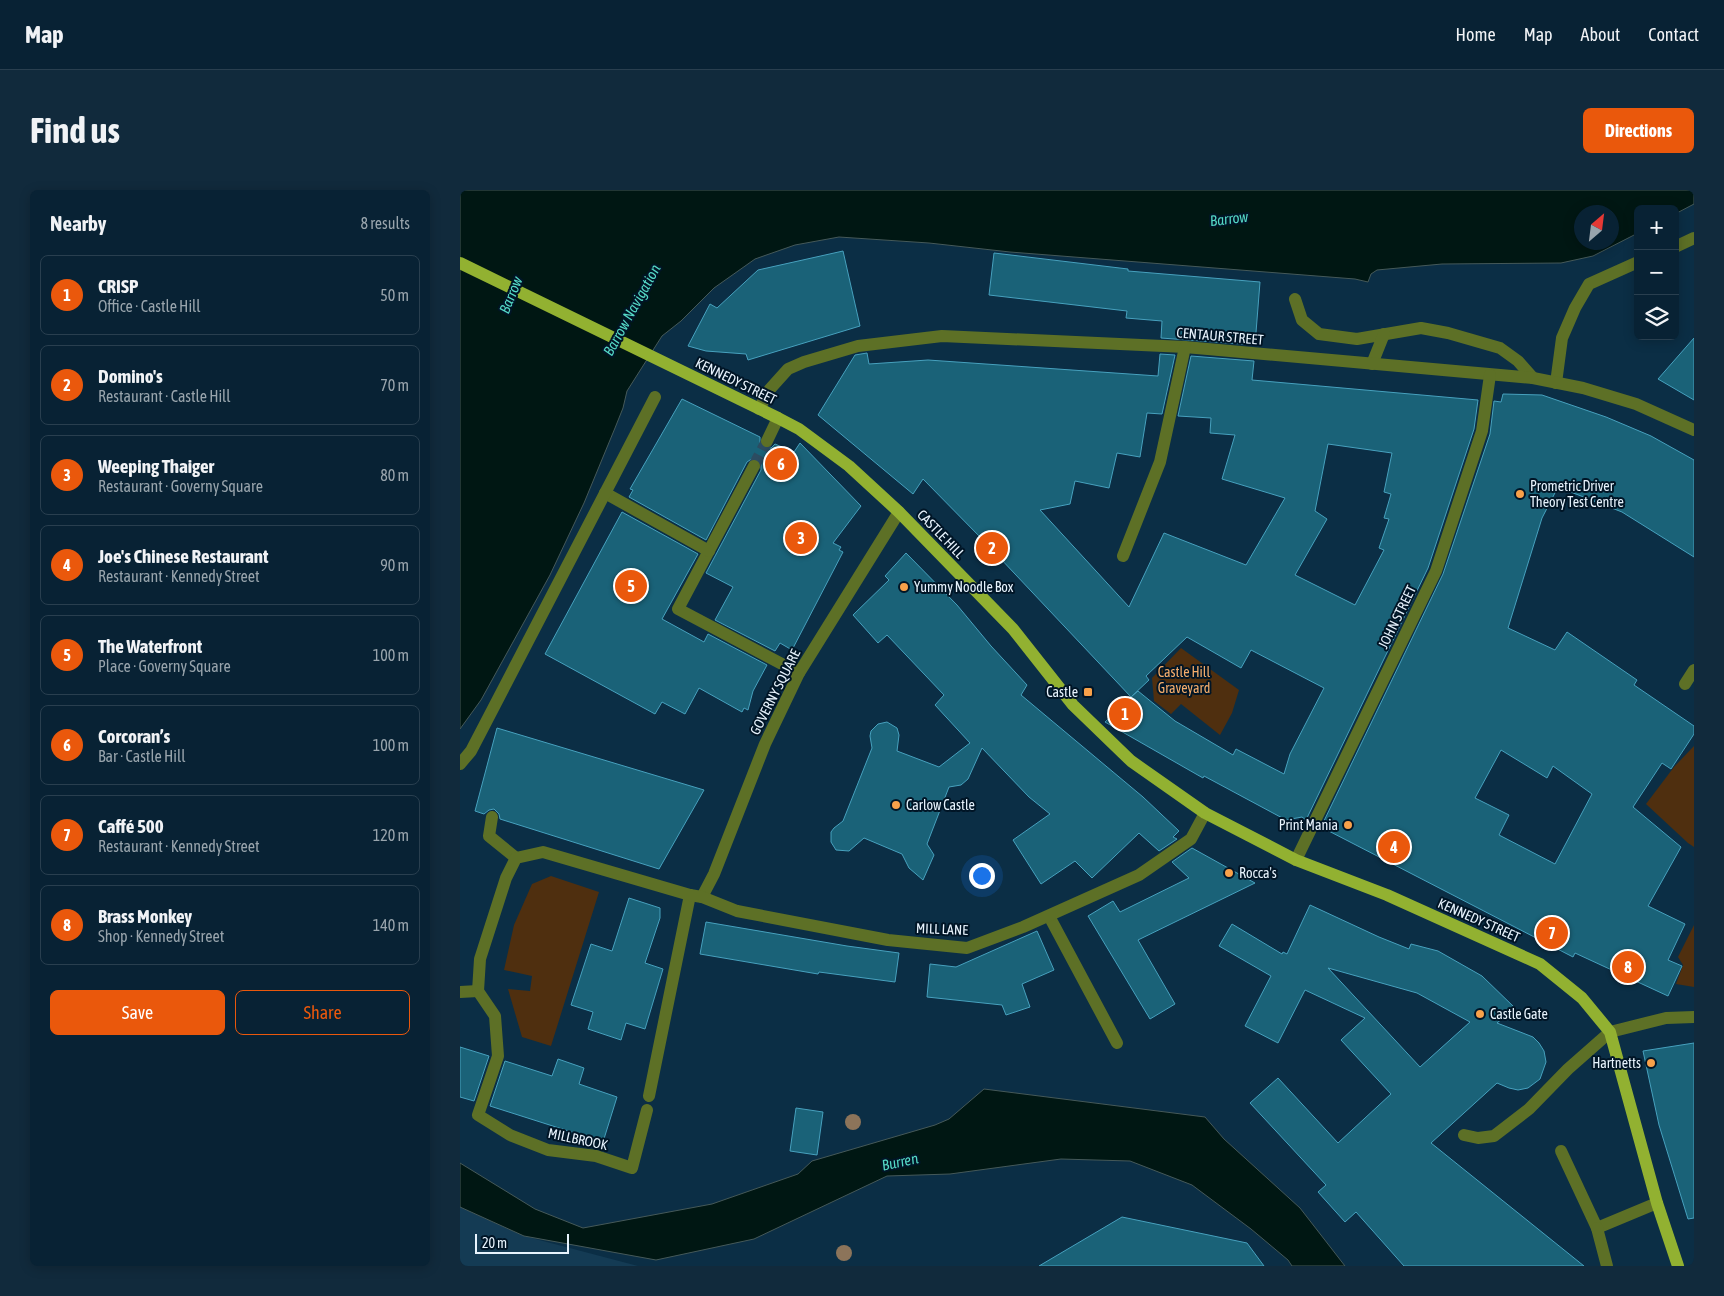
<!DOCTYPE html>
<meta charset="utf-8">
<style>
:root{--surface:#082234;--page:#112a3c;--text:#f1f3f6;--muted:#98a4ac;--line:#293f4f;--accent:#ea580c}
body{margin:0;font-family:"Asap Condensed",sans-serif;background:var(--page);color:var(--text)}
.controls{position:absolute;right:15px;top:15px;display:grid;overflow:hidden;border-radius:8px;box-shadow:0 2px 12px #0003}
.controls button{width:45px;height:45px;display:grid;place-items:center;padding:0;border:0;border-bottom:1px solid var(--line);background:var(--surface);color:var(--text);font:25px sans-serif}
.compass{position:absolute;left:1114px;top:15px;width:45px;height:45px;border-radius:50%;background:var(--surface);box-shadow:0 2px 12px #0003;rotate:28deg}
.scale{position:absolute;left:15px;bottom:12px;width:94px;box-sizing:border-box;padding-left:5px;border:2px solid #e7f3fd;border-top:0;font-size:14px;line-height:18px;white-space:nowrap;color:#e7f3fd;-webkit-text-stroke:4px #001526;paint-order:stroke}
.you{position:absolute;left:521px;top:685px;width:18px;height:18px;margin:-12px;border:4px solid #fff;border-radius:50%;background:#1a73e8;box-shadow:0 0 0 8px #1a73e833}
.badge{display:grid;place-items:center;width:32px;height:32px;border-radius:50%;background:var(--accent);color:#fff;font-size:16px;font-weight:700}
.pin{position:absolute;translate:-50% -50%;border:2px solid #fff;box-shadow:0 1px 5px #0006}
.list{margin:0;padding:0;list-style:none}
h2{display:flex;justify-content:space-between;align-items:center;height:65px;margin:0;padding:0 20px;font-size:21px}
h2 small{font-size:16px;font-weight:400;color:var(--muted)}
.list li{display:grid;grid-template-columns:32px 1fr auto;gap:15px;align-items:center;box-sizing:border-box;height:80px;margin:0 10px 10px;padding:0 10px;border:1px solid var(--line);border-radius:8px}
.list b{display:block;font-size:19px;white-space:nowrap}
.list p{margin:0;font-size:16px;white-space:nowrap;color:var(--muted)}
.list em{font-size:16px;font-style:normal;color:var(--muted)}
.actions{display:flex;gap:10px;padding:15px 20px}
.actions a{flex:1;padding:11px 0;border:1px solid var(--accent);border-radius:8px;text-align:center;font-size:18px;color:var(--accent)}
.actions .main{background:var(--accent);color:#fff}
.icon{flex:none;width:28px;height:28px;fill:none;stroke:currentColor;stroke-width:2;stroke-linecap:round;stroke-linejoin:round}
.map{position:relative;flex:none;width:1234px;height:1076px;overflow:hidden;border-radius:8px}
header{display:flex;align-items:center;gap:30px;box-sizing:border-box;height:70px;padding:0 25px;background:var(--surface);border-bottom:1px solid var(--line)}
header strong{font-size:24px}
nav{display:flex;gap:28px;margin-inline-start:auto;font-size:18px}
.intro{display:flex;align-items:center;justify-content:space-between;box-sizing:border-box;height:120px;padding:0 30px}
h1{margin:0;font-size:35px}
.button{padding:12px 22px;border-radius:8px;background:var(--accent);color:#fff;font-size:18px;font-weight:700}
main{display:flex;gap:30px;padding:0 30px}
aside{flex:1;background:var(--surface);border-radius:8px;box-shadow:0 2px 12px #0003}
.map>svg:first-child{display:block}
</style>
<header>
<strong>Map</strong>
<nav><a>Home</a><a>Map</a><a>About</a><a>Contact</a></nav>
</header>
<div class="intro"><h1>Find us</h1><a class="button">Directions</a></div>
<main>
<aside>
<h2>Nearby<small>8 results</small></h2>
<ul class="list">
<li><span class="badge">1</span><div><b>CRISP</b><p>Office · Castle Hill</p></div><em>50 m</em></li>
<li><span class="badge">2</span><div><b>Domino's</b><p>Restaurant · Castle Hill</p></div><em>70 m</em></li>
<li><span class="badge">3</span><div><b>Weeping Thaiger</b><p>Restaurant · Governy Square</p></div><em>80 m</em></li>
<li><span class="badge">4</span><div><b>Joe's Chinese Restaurant</b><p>Restaurant · Kennedy Street</p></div><em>90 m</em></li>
<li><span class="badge">5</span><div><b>The Waterfront</b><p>Place · Governy Square</p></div><em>100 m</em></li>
<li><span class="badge">6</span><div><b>Corcoran’s</b><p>Bar · Castle Hill</p></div><em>100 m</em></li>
<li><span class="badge">7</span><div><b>Caffé 500</b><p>Restaurant · Kennedy Street</p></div><em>120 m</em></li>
<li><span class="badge">8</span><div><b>Brass Monkey</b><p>Shop · Kennedy Street</p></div><em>140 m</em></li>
</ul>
<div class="actions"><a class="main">Save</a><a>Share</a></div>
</aside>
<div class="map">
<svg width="1234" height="1076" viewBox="0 0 1234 1076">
<rect width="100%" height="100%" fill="#0b2e45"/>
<path fill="#143b54" d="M0 1017 64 1046 178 1076H0Z"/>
<g fill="#4f2f0f">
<path d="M721 458 779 500 772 523 760 545 721 514 711 524 694 511 692 488Z"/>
<path d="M1234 556V657L1228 653 1186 614 1214 577Z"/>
<path d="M91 686 139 702 91 856 62 847 48 799 70 801 72 786 44 780 54 735 72 694Z"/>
<path d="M1234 735V797L1216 794 1223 775 1218 767Z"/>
</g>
<g fill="#001713" stroke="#455959" fill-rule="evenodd">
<path d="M0 0H1234V14L1215 24V19H1178V43L1133 66 1101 73 982 74 917 80 911 84 908 92 895 89 550 62 469 53 379 47 335 55 295 69 254 98 221 131 202 146 167 201 163 218 155 238 124 313 90 385 21 510 0 539ZM1122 22H1152V52H1122Z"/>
<path d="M524 899 745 927 764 949 840 1018 885 1076H832L828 1070 791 1039 732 995 670 971 601 969 490 984 427 986 294 1049 196 1070 64 1046 0 1017V973L75 1019 123 1038 252 1014 338 984 352 971 475 935 489 929Z"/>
</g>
<g fill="#1a6278" stroke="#47a1be" fill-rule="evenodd">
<path d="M383 61 400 136 288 170 286 164 246 161 228 156 250 114 257 118 298 80Z"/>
<path d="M534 63 668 79V81L800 92 795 155 701 148 702 131 666 128 667 121 529 105Z"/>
<path d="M1234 148V210L1198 189Z"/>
<path d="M407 163 409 174 468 170 698 186 700 164 715 165 702 224 687 223 680 267 657 263 649 298 615 291 610 314 580 320 669 417 704 343 786 375 825 308 762 289 775 245 750 243 751 228 718 226 731 166 794 171 792 190 1018 210 1014 239 968 378 846 630 842 627 826 630 744 586 743 588 645 532 671 507 522 349 463 289 453 304 358 225 395 165ZM868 254 932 263 924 302 931 304 924 328 929 329 919 358 924 360 895 415 835 385 867 329 855 321ZM727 447 781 478 791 460 864 498 830 564 824 584 776 559 773 565 715 531 678 501 671 507 689 490 686 486Z"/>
<path d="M1043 204 1082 205 1146 227 1191 246 1234 270V367L1162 322 1098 297 1082 328 1048 438 1095 460 1107 442 1177 490 1174 495 1234 536V544L1211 579 1202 573 1173 617 1221 657 1188 716 1225 734 1208 770 1222 776 1208 806 1115 763 1113 767 861 637 983 384 1030 244 1034 211 1041 212ZM1041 560 1087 588 1093 576 1132 604 1095 674 1039 645 1049 625 1015 608Z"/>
<path d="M222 209 300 247V255L304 258H311L315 254 334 262 340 253 401 316 373 353 381 357 379 360 383 362 332 460 320 453 315 461 255 430 273 397 246 383 301 280V271L293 268 287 272 246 350 169 307 173 300 170 299Z"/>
<path d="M162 322 238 364 202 429 244 452 248 444 307 475 293 501 288 520 284 518 282 522 239 498 225 524 202 512 195 524 85 464Z"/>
<path d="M446 363 497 415 531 456 567 495 561 505 683 607 719 641 713 647 717 649 699 661 679 643 632 688 615 671 581 694 553 650 590 624 569 607 522 558 508 589 501 595 489 597 467 654 474 665 463 690 449 678 442 664 404 648 389 661 376 660 371 652V642L374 638 383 631 412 558 410 546 411 541 418 534 427 532 437 538 439 545 437 561 479 577 510 553 475 515 484 505 427 445 418 453 393 425 429 390 425 386Z"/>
<path d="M37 538 244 600 199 679 40 629 39 624 34 619 29 620 24 624 15 621Z"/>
<path d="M732 658 795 693 678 750 715 814 690 829 628 726 653 711 660 722 729 688 712 672Z"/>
<path d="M169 708 200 718V728L185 773 203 779 185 839 166 833 161 850 128 839 133 822 111 815 131 754 152 761Z"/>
<path d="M850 715 919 747 949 759 951 754 978 761 1022 786 1055 818 1037 833 1073 847 1079 853 1084 861 1086 872 1080 889 1068 898 1058 900 1049 898 1037 893 971 953 1124 1076H944L896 1022 885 1032 858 1002 866 995 790 913 818 888 878 953 931 904 881 850 905 828 845 800 818 853 785 836 811 786 759 756 772 734 822 764 823 762 827 764ZM868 778 957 803 1010 832 960 877Z"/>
<path d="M246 732 387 756 439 763 435 792 359 782 358 784 240 764Z"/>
<path d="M577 741 594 780 562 794 570 817 546 825 542 815 467 807 470 774 496 777Z"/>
<path d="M1234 853V1028L1228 1029 1199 935 1183 861Z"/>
<path d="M0 857 29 866 14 911 0 907Z"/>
<path d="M98 869 124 878 119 894 157 907 143 952 30 916 45 871 92 886Z"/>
<path d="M336 918 363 922 357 965 330 961Z"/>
<path d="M662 1027 787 1053 804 1076H579Z"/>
</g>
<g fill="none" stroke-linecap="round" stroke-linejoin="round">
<path stroke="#2c4c61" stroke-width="12" stroke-dasharray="12 6" stroke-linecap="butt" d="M294 276 307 251"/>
<g stroke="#5d7026" stroke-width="12">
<path d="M1215 57 1234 48"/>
<path d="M835 109 842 130 859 144 897 149 961 138 988 143 1040 158 1058 171 1073 188"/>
<path d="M912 174 924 144"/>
<path d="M1096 193 1102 148 1115 118 1129 94 1178 72"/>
<path d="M299 219 310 199 328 179 344 172 398 156 482 146 725 157 1073 188 1123 198 1176 214 1234 240"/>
<path d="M307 251 318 228"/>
<path d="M294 276 218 419 339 483"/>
<path d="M145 303 249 361"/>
<path d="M663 366 700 272 725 157"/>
<path d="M1225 494 1234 480"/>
<path d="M0 574 11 561 195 207"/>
<path d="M32 627 29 646 56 668"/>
<path d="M836 670 976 381 1022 241 1030 185"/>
<path d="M242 707 254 684 305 554 339 483 439 322"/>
<path d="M589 726 657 853"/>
<path d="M0 802 18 801"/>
<path d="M189 906 230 705"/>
<path d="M187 920 172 978 136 966 88 960 50 945 18 925 38 866 35 826 18 801 20 769 46 688 56 668 83 662 230 705 242 707 277 721 428 750 507 758 563 737 679 685 731 649 745 623"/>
<path d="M1004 945 1018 948 1034 946 1069 919 1108 879 1150 842 1206 828 1234 827"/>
<path d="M1101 961 1137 1038 1197 1013"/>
<path d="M1137 1038 1147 1076"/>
</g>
<path stroke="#92b131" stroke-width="12" d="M0 73 318 228 339 239 389 276 439 322 553 439 613 515 671 571 745 623 836 670 927 705 1080 774 1122 808 1150 842 1197 1013 1218 1076"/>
</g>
<g fill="#8c745a">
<circle cx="393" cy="932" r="8"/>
<circle cx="384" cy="1063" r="8"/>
</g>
<g fill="#f8a14a" stroke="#001526" stroke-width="2">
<circle cx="1060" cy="304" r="5"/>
<circle cx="444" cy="397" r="5"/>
<rect x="623" y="497" width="10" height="10" rx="2.5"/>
<circle cx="436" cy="615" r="5"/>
<circle cx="888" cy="635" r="5"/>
<circle cx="769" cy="683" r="5"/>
<circle cx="1020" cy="824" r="5"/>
<circle cx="1191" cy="873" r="5"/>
</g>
<g text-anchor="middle" stroke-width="4" stroke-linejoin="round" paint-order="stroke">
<g font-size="14" fill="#e7f3fd" stroke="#001526">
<text transform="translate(760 146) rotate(5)" y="5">CENTAUR STREET</text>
<text transform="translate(276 191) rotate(26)" y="5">KENNEDY STREET</text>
<text transform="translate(481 344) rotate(46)" y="5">CASTLE HILL</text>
<text transform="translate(937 427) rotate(-64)" y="5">JOHN STREET</text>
<text transform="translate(315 502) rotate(-63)" y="5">GOVERNY SQUARE</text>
<text transform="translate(1019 730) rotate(24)" y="5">KENNEDY STREET</text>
<text transform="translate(482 739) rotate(2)" y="5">MILL LANE</text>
<text transform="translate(118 949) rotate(12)" y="5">MILLBROOK</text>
</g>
<g font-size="14" fill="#e7f3fd" stroke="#001526" text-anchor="start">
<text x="1070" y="301">Prometric Driver<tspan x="1070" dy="16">Theory Test Centre</tspan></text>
<text x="454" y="402">Yummy Noodle Box</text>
<text x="618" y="507" text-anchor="end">Castle</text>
<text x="446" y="620">Carlow Castle</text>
<text x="878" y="640" text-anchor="end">Print Mania</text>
<text x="779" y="688">Rocca's</text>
<text x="1030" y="829">Castle Gate</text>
<text x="1181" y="878" text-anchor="end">Hartnetts</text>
</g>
<g font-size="14" fill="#f6ae6c" stroke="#001526">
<text x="724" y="487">Castle Hill<tspan x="724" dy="16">Graveyard</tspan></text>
</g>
<g font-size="15" font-style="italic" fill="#54d8c6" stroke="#001526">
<text transform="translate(769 29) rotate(-7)" y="5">Barrow</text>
<text transform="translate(51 105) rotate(-68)" y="5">Barrow</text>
<text transform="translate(172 120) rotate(-61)" y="5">Barrow Navigation</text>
<text transform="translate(440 972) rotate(-12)" y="5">Burren</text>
</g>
</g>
</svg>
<div class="controls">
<button>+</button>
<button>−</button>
<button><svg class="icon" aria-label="layers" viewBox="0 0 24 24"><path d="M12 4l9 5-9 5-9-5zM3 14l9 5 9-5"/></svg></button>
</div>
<svg class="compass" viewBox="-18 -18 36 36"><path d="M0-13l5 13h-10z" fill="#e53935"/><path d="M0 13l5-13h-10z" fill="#98a4ac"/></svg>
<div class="scale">20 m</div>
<div class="you"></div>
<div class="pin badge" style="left:665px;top:524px">1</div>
<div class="pin badge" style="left:532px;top:358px">2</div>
<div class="pin badge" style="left:341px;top:348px">3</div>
<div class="pin badge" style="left:934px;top:657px">4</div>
<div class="pin badge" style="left:171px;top:396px">5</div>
<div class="pin badge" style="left:321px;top:274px">6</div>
<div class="pin badge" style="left:1092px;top:743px">7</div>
<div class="pin badge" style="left:1168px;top:777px">8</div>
</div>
</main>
